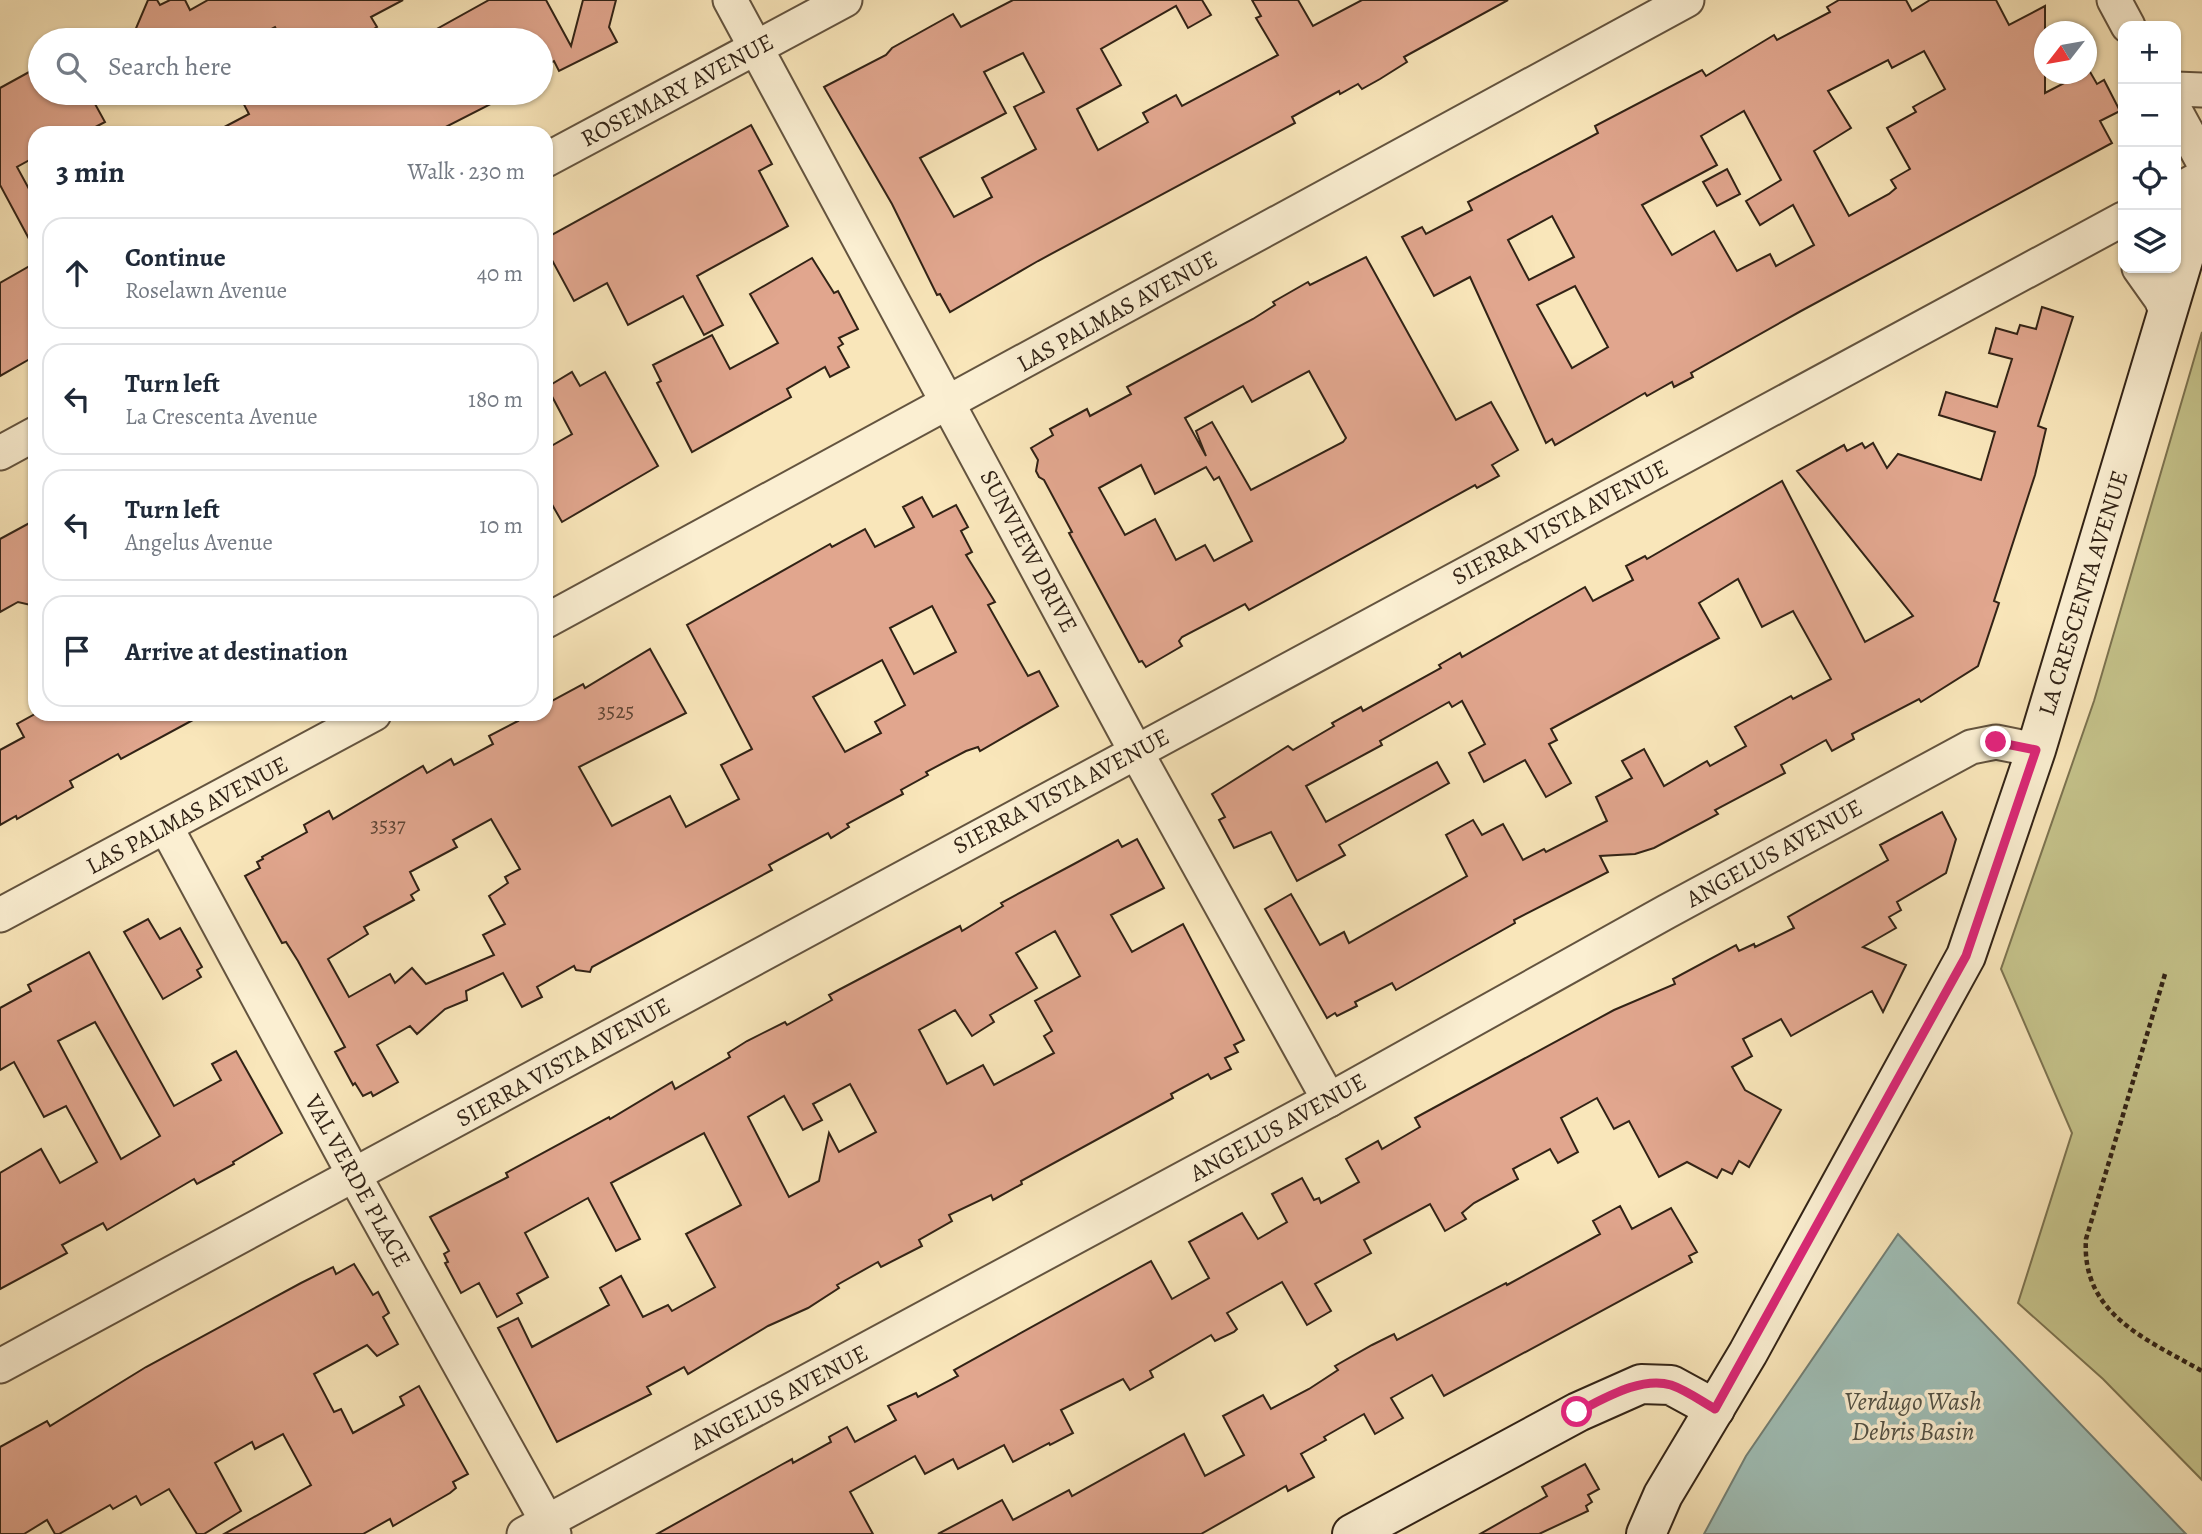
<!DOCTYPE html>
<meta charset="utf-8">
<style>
:root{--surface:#fff;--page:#f6f6f7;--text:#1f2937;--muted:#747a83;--line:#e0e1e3}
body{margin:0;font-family:Alegreya,serif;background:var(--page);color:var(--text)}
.controls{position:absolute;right:21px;top:21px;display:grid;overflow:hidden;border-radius:14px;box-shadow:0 2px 5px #0004}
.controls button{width:63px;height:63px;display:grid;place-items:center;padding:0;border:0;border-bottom:2px solid var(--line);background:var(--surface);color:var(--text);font:35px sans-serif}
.compass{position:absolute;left:2034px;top:21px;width:63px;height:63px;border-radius:50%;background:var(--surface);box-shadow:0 2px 5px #0004;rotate:239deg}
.stop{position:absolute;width:21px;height:21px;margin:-16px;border:5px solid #db2777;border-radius:50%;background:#fff}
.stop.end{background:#db2777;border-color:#fff;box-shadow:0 2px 7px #0008}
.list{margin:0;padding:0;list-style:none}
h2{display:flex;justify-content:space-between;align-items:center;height:91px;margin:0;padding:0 28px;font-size:30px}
h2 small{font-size:23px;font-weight:400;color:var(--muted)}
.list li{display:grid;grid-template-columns:46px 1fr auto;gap:21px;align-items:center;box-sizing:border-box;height:112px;margin:0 14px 14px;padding:0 14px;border:2px solid var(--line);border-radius:21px}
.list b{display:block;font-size:26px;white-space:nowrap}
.list p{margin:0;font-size:23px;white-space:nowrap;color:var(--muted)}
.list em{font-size:23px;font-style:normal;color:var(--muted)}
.icon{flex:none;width:38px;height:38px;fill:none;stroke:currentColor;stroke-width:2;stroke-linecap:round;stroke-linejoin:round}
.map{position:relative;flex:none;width:2202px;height:1534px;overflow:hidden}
.search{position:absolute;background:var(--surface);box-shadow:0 2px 5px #0004;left:28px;top:28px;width:525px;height:77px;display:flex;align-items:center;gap:18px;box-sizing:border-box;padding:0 24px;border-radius:38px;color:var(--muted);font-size:26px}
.panel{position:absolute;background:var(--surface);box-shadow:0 2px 5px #0004;left:28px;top:126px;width:525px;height:595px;border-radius:21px}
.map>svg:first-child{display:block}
</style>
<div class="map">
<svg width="2202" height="1534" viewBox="0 0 2202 1534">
<rect width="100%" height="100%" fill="#f9e6ba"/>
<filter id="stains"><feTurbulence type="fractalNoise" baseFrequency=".00286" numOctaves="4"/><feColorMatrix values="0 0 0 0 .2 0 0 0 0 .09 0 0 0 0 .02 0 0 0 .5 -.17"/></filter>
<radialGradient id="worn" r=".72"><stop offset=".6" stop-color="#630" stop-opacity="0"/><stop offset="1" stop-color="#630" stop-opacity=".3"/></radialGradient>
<path fill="#c5c38b" stroke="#7c7350" stroke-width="2" d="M2202 332V1480L2103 1379 2018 1303 2072 1133 2001 969 2094 701Z"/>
<path fill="#9fbeb6" stroke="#738076" stroke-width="2" d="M1898 1234 2186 1534H1704L1746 1456Z"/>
<g fill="#e1a68e" stroke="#322316" stroke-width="2" fill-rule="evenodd">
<path d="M148 0H157L160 5 170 0H185L190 10 208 0H403L371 17 377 27 372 30 378 40H282L275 27 250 40H131Z"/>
<path d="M489 0H546L571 46 583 0H616L609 27 617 42 559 71 554 61 541 68V40H417Z"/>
<path d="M1013 0H1202L1211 15 1188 28 1176 6 1101 49 1121 85 1077 109 1098 150 1148 122 1143 113 1176 95 1182 106 1278 55 1256 18 1261 16 1252 0H1298L1313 26 1362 0H1508L1404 57 1407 62 1380 79 1362 89 1358 84 1340 94 1339 91 1292 117 1295 123 1038 261 950 312 940 294 937 295 892 204 824 87 886 55 892 48 953 14 961 27ZM1023 53 1044 92 1014 107 1036 149 982 178 992 197 954 217 920 158 1006 113 984 72Z"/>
<path d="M1839 0H1906L1912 11 1930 0H1996L2009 25 2045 6V93L2089 70 2097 84 2104 80 2120 111 2100 121 2112 143 1801 311 1691 373 1693 377 1674 387 1672 382 1647 396 1645 393 1555 445 1552 439 1546 443 1470 277 1434 296 1402 237 1422 227 1426 234 1472 210 1468 202 1598 133 1595 126 1702 70 1706 76 1774 35 1777 40 1830 12 1827 7ZM1924 51 1945 89 1913 107 1916 112 1887 128 1910 169 1891 180 1896 188 1889 194 1849 216 1814 151 1851 128 1828 91 1888 60 1892 68ZM1744 111 1781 180 1746 201 1760 225 1793 205 1814 245 1776 266 1770 254 1737 271 1714 231 1672 255 1642 205 1717 165 1701 136ZM1552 216 1574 257 1529 280 1508 240ZM1575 286 1608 347 1572 368 1537 305Z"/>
<path d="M40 66V93H89L105 122 84 133H35V157L17 167 35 200V250L0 185V88Z"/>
<path d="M238 93H512L434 133H213L249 114Z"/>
<path d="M751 125 772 164 759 171 788 226 697 276 723 325 704 335 683 296 628 325 607 283 574 301 546 249V238Z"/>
<path d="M1727 169 1740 194 1717 206 1703 182Z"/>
<path d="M1366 257 1456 420 1491 402 1518 450 1492 465 1499 476 1477 488 1475 485 1249 610 1245 604 1182 637 1179 641 1182 646 1146 667 1142 661 1139 662 1069 533 1072 532 1044 480 1039 477 1036 471 1038 460 1031 448 1053 435 1050 429 1087 409 1090 416 1131 394 1127 387 1253 319 1275 305 1273 302 1308 282 1310 285ZM1309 371 1346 438 1343 442 1251 490 1212 422 1196 431 1206 456 1185 418 1243 386 1252 402ZM1141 465 1155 494 1206 467 1214 480 1219 477 1252 541 1214 561 1205 545 1176 560 1155 519 1125 535 1099 488Z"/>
<path d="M812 258 834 293 838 291 858 329 839 338 843 344 838 347 849 367 830 377 825 367 787 389 791 397 692 452 657 383 661 381 653 365 712 335 730 369 778 343 750 294Z"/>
<path d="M35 263V356L0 376V283Z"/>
<path d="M2042 307 2073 317 2038 426 2046 429 2035 475 1994 601 1999 603 1978 666 1921 702 1919 699 1852 734 1854 739 1832 751 1826 740 1781 765 1785 773 1715 810 1718 814 1654 848 1635 854 1600 856 1608 872 1514 920 1515 923 1396 990 1392 983 1355 1002 1357 1006 1337 1016 1335 1013 1327 1018 1265 909 1291 894 1320 945 1344 932 1349 943 1467 876 1446 835 1473 820 1482 835 1503 824 1523 860 1544 849 1546 852 1607 821 1596 797 1632 778 1622 761 1644 749 1664 786 1707 761 1710 766 1746 746 1735 727 1791 696 1793 699 1831 679 1793 611 1762 627 1738 579 1699 603 1719 638 1551 729 1557 740 1549 744 1571 783 1546 797 1525 760 1484 782 1469 753 1485 744 1462 701 1452 707 1449 702 1380 741 1382 745 1306 786 1326 822 1437 762 1449 783 1339 845 1345 855 1297 881 1271 832 1234 848 1219 820 1225 817 1212 794 1272 756 1288 746 1293 750 1334 726 1332 723 1361 707 1363 711 1441 668 1439 665 1460 653 1462 657 1585 587 1593 601 1633 580 1626 566 1645 556 1647 559 1782 481 1865 642 1913 616 1797 471 1844 445 1847 451 1862 443 1865 448 1873 443 1887 468 1898 454 1981 480 1995 432 1939 415 1946 392 1997 407 2012 359 1989 353 1996 328 2017 334 2020 325 2036 329Z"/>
<path d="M572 372 580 386 605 372 658 466 562 522 546 494V449L572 434 547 387Z"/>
<path d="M922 497 933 517 956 505 968 527 961 531 972 552 966 555 995 602 988 605 1028 676 1039 671 1058 706 980 751 978 747 966 751 926 772 928 775 901 790 903 794 847 824 849 827 831 838 828 833 769 865 772 870 592 967 590 972 576 970 574 966 537 987 542 997 522 1007 503 973 466 991 467 1000 445 1009 417 1034 410 1026 377 1045 398 1082 373 1096 371 1092 363 1096 355 1083 353 1085 335 1052 345 1047 298 961 286 942 282 943 245 876 260 868 257 862 263 859 262 857 307 832 304 825 329 811 333 819 423 766 427 773 451 759 454 765 493 744 489 736 518 721 514 714H546V704L583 684 585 688 650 649 686 713 579 767 612 826 670 796 686 827 739 799 721 765 752 749 687 625 830 544 832 547 865 529 875 547 914 527 903 507ZM932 606 956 652 914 674 890 628ZM882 660 905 705 875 722 881 733 845 752 813 697ZM491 819 520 869 505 877 508 883 489 896 505 924 483 935 494 955 426 984 412 968 395 983 390 974 349 997 328 959 368 934 364 927 414 900 411 895 419 890 410 872 457 847 453 840Z"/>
<path d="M35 520V606L18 602 0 612V539Z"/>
<path d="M35 714H204L121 759 118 754 70 781 73 787 17 819 16 816 0 825V750L24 737 17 724Z"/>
<path d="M1942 812 1956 839 1946 873 1897 902 1901 910 1889 917 1896 928 1863 947 1906 965 1883 1012 1872 991 1791 1036 1781 1019 1743 1039 1752 1056 1732 1067 1745 1090 1781 1110 1749 1167 1739 1161 1732 1174 1722 1169 1717 1178 1687 1162 1659 1177 1629 1121 1614 1129 1597 1098 1561 1118 1578 1152 1558 1163 1550 1149 1513 1169 1518 1179 1474 1203 1462 1213 1466 1219 1445 1231 1430 1204 1364 1240 1371 1253 1315 1284 1331 1311 1307 1325 1282 1282 1227 1313 1237 1329 1234 1332 1215 1341 1211 1335 1150 1371 1153 1377 1130 1390 1123 1379 1061 1410 1073 1433 1050 1445 1049 1443 1013 1462 1004 1445 958 1469 953 1459 925 1474 915 1456 850 1492 873 1534H657L781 1465 792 1459 793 1463 831 1442 829 1437 847 1427 855 1442 896 1420 888 1406 916 1393 918 1397 958 1376 954 1370 1151 1261 1172 1299 1209 1278 1189 1242 1242 1213 1258 1239 1287 1222 1272 1194 1302 1178 1314 1200 1319 1198 1321 1203 1359 1182 1346 1159 1378 1141 1382 1149 1420 1127 1415 1118 1614 1010 1675 984 1673 979 1736 945 1739 951 1754 944 1755 947 1794 928 1788 917 1888 860 1880 845Z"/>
<path d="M1137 839 1164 888 1111 915 1132 952 1183 924 1244 1040 1234 1045 1238 1052 1225 1058 1231 1069 1211 1079 1208 1074 1171 1094 1173 1098 1021 1181 1022 1184 993 1200 991 1195 949 1215 952 1221 919 1240 922 1246 881 1267 878 1262 837 1285 839 1288 808 1308 768 1326 688 1374 684 1367 647 1387 651 1394 557 1442 498 1328 518 1318 532 1347 609 1305 600 1288 621 1276 643 1317 668 1305 672 1311 715 1287 686 1234 741 1205 704 1133 611 1183 640 1239 616 1251 588 1198 525 1233 548 1277 517 1294 522 1303 497 1317 479 1283 461 1293 445 1263 448 1262 444 1254 449 1251 430 1217 508 1177 506 1173 609 1117 610 1119 672 1082 675 1089 730 1057 728 1053 747 1041 785 1022 787 1025 832 1000 829 995 960 926 962 931 1003 906 1001 903 1074 864 1118 840 1122 847ZM1055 931 1080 976 1035 1001 1052 1031 1044 1036 1054 1053 994 1085 983 1065 947 1084 919 1030 955 1010 972 1036 994 1022 990 1015 1037 988 1016 953ZM850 1084 876 1132 839 1152 829 1133 819 1181 789 1197 748 1117 784 1096 803 1130 822 1120 813 1104Z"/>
<path d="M148 919 160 939 180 928 202 967 197 970 201 977 163 999 124 932Z"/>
<path d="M89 952 174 1106 221 1080 212 1064 236 1051 282 1133 233 1162 234 1164 197 1184 194 1179 107 1230 103 1223 62 1245 67 1253 0 1289V1173L41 1149 60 1183 97 1162 66 1106 44 1117 14 1062 0 1070V1008L31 991 28 985ZM95 1022 160 1136 121 1159 58 1041Z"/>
<path d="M1620 1206 1632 1229 1671 1208 1697 1252 1689 1256 1692 1262 1444 1396 1432 1375 1391 1398 1403 1418 1375 1434 1364 1414 1324 1437 1326 1440 1301 1454 1314 1477 1288 1491 1286 1486 1201 1534H938L1002 1500 1013 1520 1069 1490 1072 1496 1184 1434 1205 1476 1244 1455 1223 1416 1263 1395 1271 1409 1309 1389 1338 1370 1335 1366 1372 1345 1394 1334 1397 1340 1506 1283 1507 1285 1600 1234 1593 1221Z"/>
<path d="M354 1264 373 1295 378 1292 389 1313 383 1317 398 1344 377 1356 367 1345 314 1374 334 1412 341 1409 353 1433 404 1405 400 1397 419 1386 468 1474 453 1482 456 1488 450 1493 393 1526 390 1519 363 1534H224L311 1485 283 1434 255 1449 252 1442 215 1463 241 1511 204 1534H197L169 1489 141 1505 136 1496 113 1509 110 1505 59 1534H55L47 1520 24 1534H0V1447L47 1421 50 1426 146 1367 301 1283 333 1267 336 1274Z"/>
<path d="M1585 1464 1599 1489 1588 1495 1592 1502 1586 1506 1588 1511 1539 1534H1480L1547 1496 1542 1487Z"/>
</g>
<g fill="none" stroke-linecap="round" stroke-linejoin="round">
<g stroke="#64543f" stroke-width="37">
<g id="street">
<path d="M730 0 1135 750 1329 1100"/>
<path d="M2114 0 2128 26"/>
<path d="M2176 89 2202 90"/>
<path d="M2176 112 2202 160"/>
<path d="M546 160 845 0"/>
<path d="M2176 191 2202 177"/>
<path d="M2139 268 2161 299 2167 314"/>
<path d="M0 453 35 434"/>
<path d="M546 621 1687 0"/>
<path d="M166 827 354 1175 554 1534"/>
<path d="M0 915 374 714"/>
<path d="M0 1366 2123 219"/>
<path d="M524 1534 1329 1100 1666 912 1971 747 1996 742 2036 750"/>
</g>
</g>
<g stroke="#322316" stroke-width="42">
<g id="secondary">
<path d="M1352 1534 1578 1412 1641 1384 1671 1385 1715 1409"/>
<path d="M1646 1534 1663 1495 1748 1353 1966 956 2036 750 2202 197"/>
</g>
</g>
<path stroke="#322316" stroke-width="4.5" stroke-dasharray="5 3.5" stroke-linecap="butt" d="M2165 974 2086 1239C2081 1314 2146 1339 2202 1371"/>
<use href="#street" stroke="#fbefd2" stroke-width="33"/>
<use href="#secondary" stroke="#fbefd2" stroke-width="38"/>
</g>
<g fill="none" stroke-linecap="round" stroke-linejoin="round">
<path stroke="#db2777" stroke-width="9" d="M1577 1412C1604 1399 1640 1376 1671 1385 1686 1390 1701 1401 1715 1409L1966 956 2036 750 1996 742"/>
</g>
<g text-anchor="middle" stroke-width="7" stroke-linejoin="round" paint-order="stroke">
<g font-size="21" fill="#5e4434">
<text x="616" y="718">3525</text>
<text x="388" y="832">3537</text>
</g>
<g font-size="24" fill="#322316" stroke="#fbefd2">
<text transform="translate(677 90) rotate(-28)" y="8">ROSEMARY AVENUE</text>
<text transform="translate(1117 311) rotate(-29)" y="8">LAS PALMAS AVENUE</text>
<text transform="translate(1560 522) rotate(-28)" y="8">SIERRA VISTA AVENUE</text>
<text transform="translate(1029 551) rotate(62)" y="8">SUNVIEW DRIVE</text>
<text transform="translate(2083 593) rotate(-73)" y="8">LA CRESCENTA AVENUE</text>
<text transform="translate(1061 791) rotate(-28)" y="8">SIERRA VISTA AVENUE</text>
<text transform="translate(187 815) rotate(-28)" y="8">LAS PALMAS AVENUE</text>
<text transform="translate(1774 853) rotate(-29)" y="8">ANGELUS AVENUE</text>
<text transform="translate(563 1062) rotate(-29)" y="8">SIERRA VISTA AVENUE</text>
<text transform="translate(1278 1127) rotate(-29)" y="8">ANGELUS AVENUE</text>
<text transform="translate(358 1181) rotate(61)" y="8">VAL VERDE PLACE</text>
<text transform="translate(779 1397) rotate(-28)" y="8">ANGELUS AVENUE</text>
</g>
<g font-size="26" font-style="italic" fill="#535246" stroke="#fbefd2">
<text x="1913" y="1410">Verdugo Wash<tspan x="1913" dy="30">Debris Basin</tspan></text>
</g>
</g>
<rect width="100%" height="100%" filter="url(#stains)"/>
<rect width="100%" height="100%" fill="url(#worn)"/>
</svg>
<div class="controls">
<button>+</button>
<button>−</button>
<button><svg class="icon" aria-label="locate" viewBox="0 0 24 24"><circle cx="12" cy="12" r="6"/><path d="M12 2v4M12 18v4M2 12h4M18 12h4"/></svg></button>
<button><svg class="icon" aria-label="layers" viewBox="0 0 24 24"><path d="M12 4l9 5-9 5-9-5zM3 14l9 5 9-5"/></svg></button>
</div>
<svg class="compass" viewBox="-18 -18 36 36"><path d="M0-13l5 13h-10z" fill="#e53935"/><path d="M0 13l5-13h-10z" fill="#747a83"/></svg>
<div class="stop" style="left:1577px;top:1412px"></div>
<div class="stop end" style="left:1996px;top:742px"></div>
<div class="search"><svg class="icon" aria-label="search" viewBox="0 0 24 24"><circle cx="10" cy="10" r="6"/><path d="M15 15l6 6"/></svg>Search here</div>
<section class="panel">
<h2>3 min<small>Walk · 230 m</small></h2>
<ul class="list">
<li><svg class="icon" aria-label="ahead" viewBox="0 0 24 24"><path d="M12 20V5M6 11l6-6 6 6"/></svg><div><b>Continue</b><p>Roselawn Avenue</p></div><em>40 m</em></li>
<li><svg class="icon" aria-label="left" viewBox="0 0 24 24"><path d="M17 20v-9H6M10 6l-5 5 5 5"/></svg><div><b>Turn left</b><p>La Crescenta Avenue</p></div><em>180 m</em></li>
<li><svg class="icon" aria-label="left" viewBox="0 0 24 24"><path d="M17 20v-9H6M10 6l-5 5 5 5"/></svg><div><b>Turn left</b><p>Angelus Avenue</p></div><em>10 m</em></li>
<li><svg class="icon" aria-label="arrive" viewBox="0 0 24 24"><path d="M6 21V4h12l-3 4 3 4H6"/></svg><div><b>Arrive at destination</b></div></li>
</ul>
</section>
</div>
